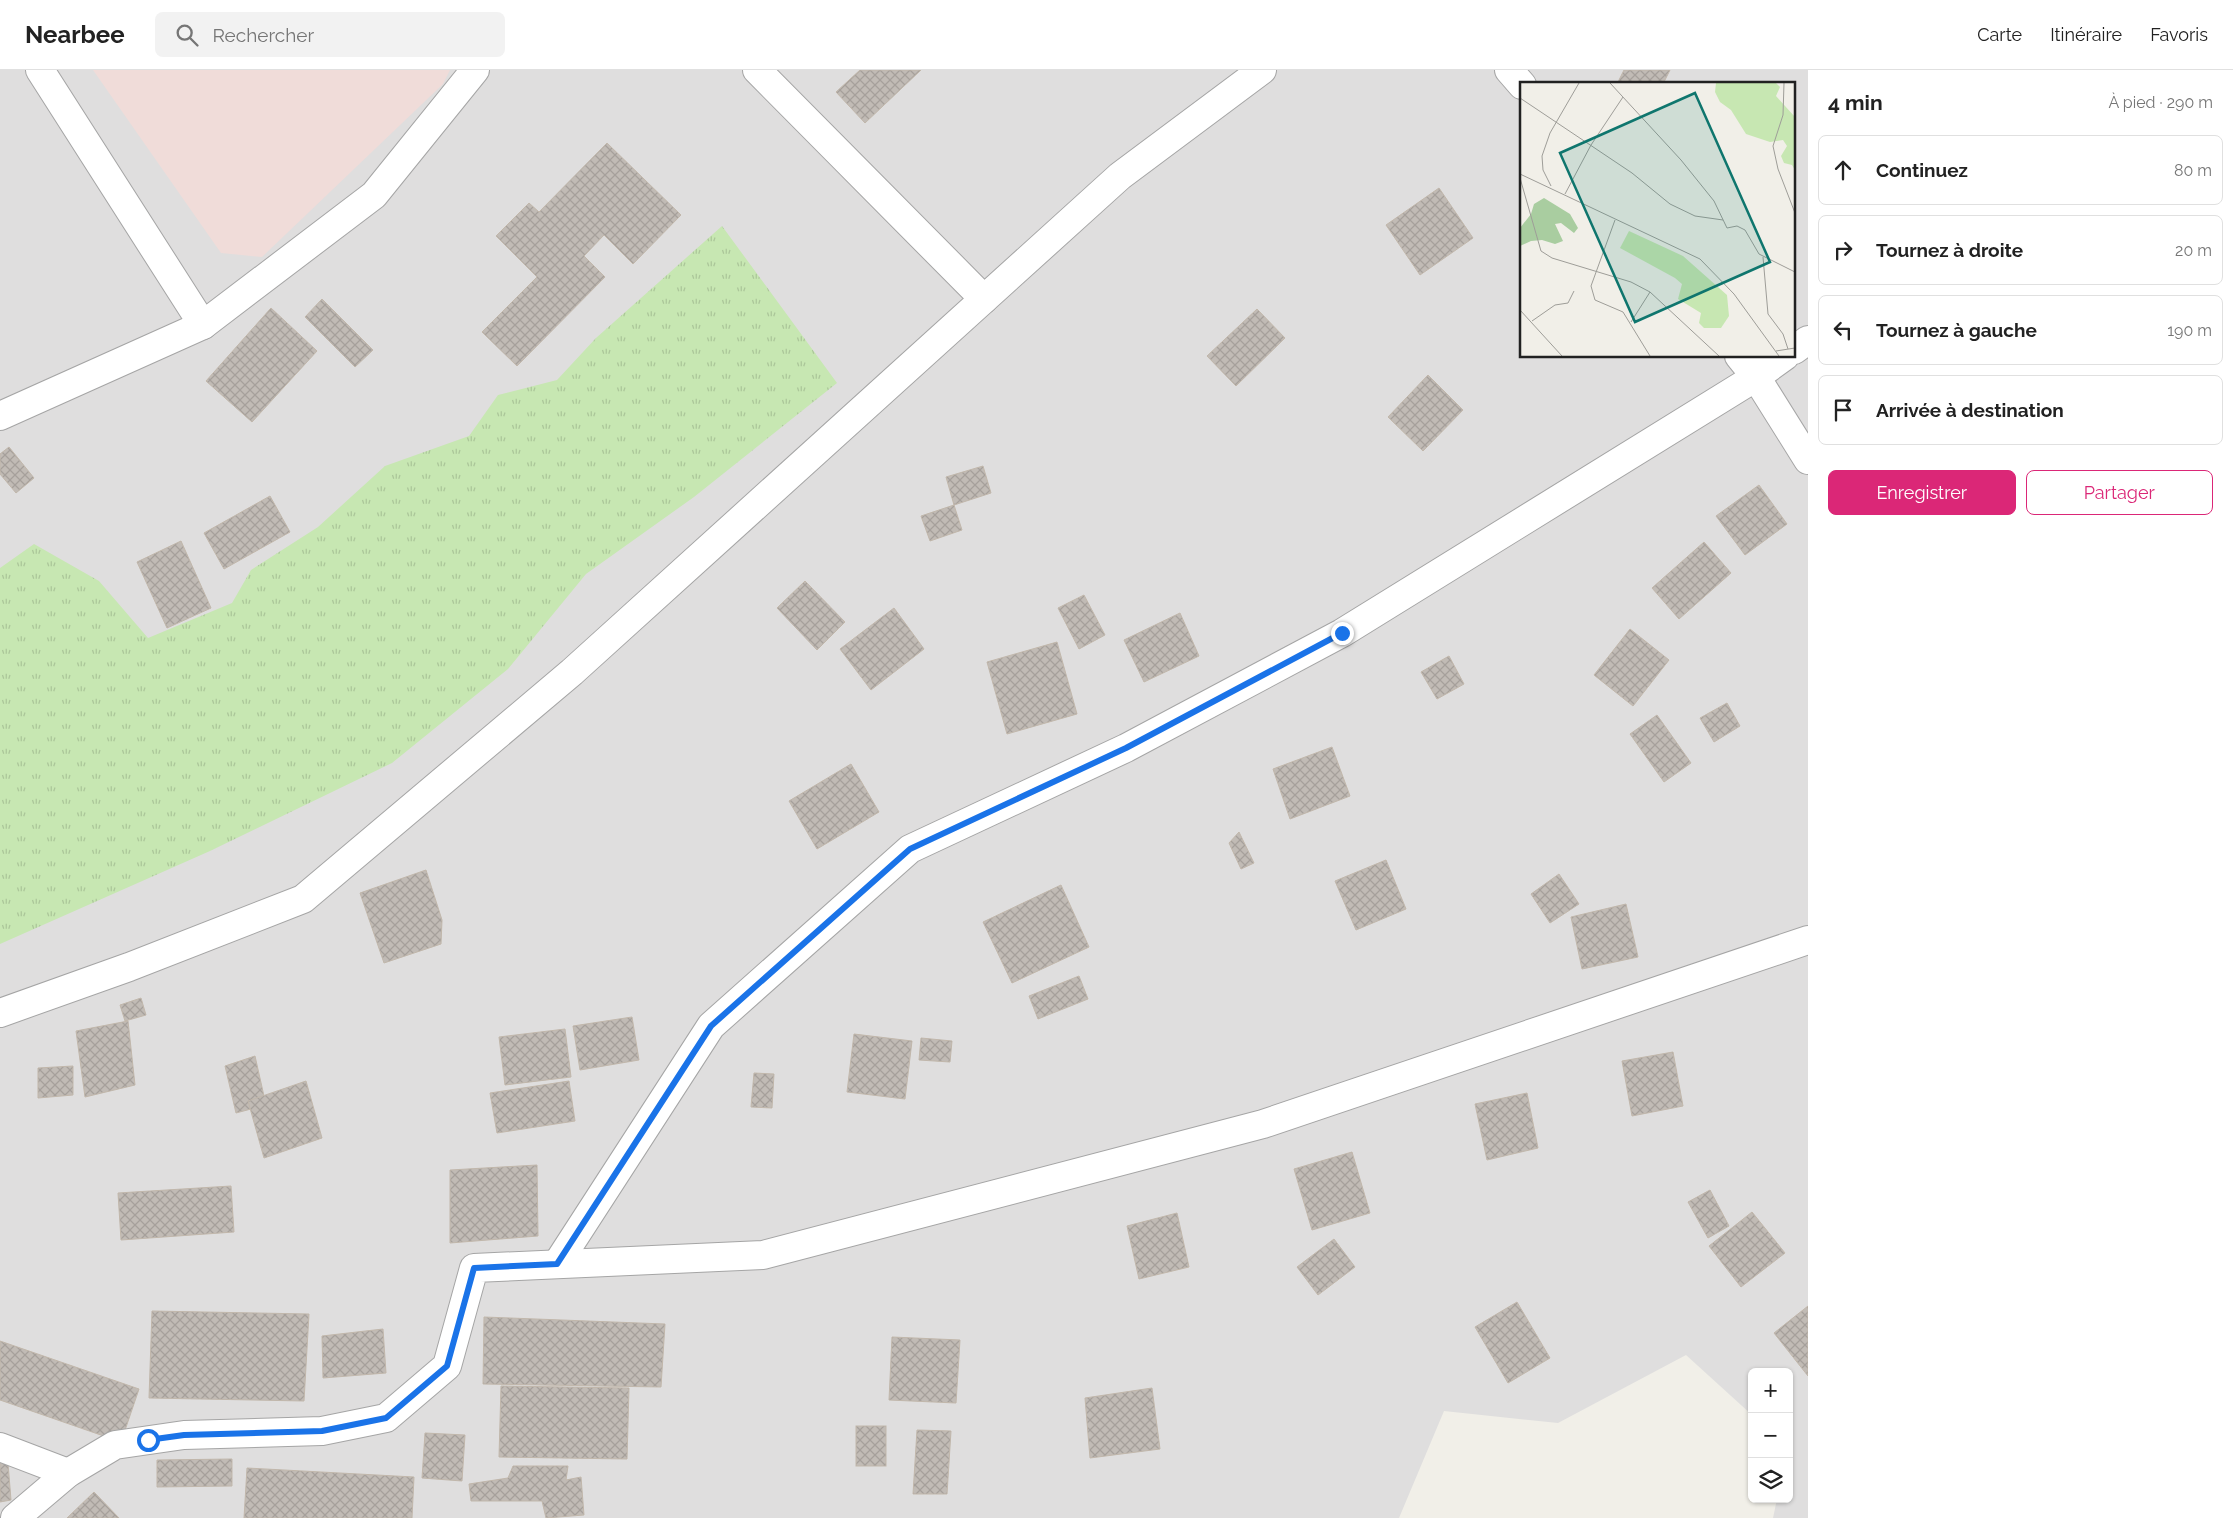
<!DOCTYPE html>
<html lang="fr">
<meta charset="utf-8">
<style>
:root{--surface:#fff;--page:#f2f2f2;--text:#222;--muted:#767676;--line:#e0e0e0;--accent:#db2777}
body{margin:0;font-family:Raleway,sans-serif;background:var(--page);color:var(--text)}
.controls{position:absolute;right:15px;bottom:15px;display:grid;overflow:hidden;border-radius:8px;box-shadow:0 1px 4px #0004}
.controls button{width:45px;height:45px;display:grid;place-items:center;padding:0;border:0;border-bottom:1px solid var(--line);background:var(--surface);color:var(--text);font:25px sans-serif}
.stop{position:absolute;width:15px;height:15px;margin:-11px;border:4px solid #1a73e8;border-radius:50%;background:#fff}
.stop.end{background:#1a73e8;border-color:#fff;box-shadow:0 1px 5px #0008}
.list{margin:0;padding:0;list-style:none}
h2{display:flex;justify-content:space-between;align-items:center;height:65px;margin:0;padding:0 20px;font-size:21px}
h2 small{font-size:16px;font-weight:400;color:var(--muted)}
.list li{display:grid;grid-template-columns:32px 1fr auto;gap:15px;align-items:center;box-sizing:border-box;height:70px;margin:0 10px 10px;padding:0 10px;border:1px solid var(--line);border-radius:8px}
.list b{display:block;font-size:19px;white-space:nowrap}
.list em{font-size:16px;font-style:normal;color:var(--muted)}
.actions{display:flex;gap:10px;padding:15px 20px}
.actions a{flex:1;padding:11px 0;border:1px solid var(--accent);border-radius:8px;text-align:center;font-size:18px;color:var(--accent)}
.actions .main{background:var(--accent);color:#fff}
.icon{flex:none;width:28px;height:28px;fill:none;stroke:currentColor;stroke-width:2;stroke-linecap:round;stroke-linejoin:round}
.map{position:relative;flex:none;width:1808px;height:1448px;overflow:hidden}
header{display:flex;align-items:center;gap:30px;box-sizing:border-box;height:70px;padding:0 25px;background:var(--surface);border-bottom:1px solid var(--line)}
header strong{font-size:24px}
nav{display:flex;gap:28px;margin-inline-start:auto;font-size:18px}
.search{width:350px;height:45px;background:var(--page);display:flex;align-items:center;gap:12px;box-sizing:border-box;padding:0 18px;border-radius:8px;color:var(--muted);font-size:19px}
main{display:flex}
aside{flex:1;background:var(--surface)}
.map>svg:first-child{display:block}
</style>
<header>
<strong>Nearbee</strong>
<div class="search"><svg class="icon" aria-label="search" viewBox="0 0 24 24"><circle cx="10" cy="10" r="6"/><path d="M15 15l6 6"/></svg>Rechercher</div>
<nav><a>Carte</a><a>Itinéraire</a><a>Favoris</a></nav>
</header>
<main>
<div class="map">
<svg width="1808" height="1448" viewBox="0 0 1808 1448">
<defs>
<pattern id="grass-tufts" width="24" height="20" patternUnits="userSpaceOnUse" patternTransform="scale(1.25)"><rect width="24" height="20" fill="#c7e7b2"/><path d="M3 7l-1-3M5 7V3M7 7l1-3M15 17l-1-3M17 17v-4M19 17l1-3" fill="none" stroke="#abc699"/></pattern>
<pattern id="building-cross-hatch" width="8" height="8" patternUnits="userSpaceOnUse" patternTransform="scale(1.25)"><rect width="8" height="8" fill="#c1bbb5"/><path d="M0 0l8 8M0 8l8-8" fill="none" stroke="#a6a09b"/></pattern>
</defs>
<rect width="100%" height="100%" fill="#f1efe8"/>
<path fill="#dfdede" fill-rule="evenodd" d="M0 0H1808V1448H1773L1777 1429H1789V1302H1752V1345L1686 1285 1558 1353 1444 1341 1399 1448H0ZM1522 14H1794V286H1522Z"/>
<path fill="#f0dcd9" d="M93 0H450L443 14 262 187 221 183Z"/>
<path fill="url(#grass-tufts)" d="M722 156 837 313 694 427 586 504 508 599 392 693 210 781 0 874V498L34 474 99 511 148 568 232 533 251 500 318 457 385 396 469 366 498 325 557 310 596 268Z"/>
<g fill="url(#building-cross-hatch)" stroke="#c1b7ab">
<path d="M860 0H921L865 53 836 22Z"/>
<path d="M1624 0H1670L1663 14H1617Z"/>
<path d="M607 73 681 145 633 194 604 165 584 186 605 207 517 296 482 262 537 207 496 166 529 133 539 142Z"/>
<path d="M1439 118 1473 168 1420 205 1386 155Z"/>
<path d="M322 229 373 280 355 297 305 247Z"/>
<path d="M271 238 317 281 252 352 206 311Z"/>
<path d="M1257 239 1285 268 1236 316 1207 286Z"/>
<path d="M1428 305 1463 340 1423 381 1388 347Z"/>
<path d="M9 377 34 408 16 423 0 404V384Z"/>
<path d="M983 396 991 423 954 435 946 407Z"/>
<path d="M1759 415 1787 454 1745 485 1716 446Z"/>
<path d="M270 426 290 462 224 499 204 463Z"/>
<path d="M954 435 962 460 930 471 921 446Z"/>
<path d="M181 471 211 538 167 558 137 492Z"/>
<path d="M1704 472 1731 503 1679 549 1652 518Z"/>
<path d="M805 511 845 552 817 580 777 538Z"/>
<path d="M1084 525 1105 565 1079 579 1058 538Z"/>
<path d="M894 538 924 579 871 620 840 579Z"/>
<path d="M1180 543 1199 586 1144 612 1124 570Z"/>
<path d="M1630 559 1669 590 1633 636 1594 605Z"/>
<path d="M1057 572 1077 644 1007 664 987 592Z"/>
<path d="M1449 586 1464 614 1437 629 1421 602Z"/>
<path d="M1727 633 1740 656 1714 672 1700 648Z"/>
<path d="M1657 645 1691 693 1664 712 1630 664Z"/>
<path d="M1332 677 1350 726 1290 749 1273 699Z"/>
<path d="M851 694 879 742 817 779 789 731Z"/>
<path d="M1239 762 1254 793 1241 799 1229 773Z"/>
<path d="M1386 790 1406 839 1356 860 1335 811Z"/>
<path d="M426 800 442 850 441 874 384 893 360 823Z"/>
<path d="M1559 804 1579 834 1550 853 1531 824Z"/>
<path d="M1061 815 1089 877 1012 913 983 852Z"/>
<path d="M1626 834 1638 887 1582 899 1571 847Z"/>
<path d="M1079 906 1088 929 1038 949 1029 926Z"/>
<path d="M141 928 146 945 125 951 120 935Z"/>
<path d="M632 947 639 990 580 1000 573 956Z"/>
<path d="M128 951 135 1015 85 1027 76 961Z"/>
<path d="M565 959 571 1007 505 1015 499 967Z"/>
<path d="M854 964 912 971 905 1029 847 1022Z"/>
<path d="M921 968 952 971 950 992 919 990Z"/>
<path d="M1673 982 1683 1036 1632 1046 1622 991Z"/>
<path d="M255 986 266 1035 236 1043 225 996Z"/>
<path d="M73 996V1025L38 1028V998Z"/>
<path d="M754 1003 774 1004 772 1038 751 1037Z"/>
<path d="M306 1011 322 1068 264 1088 248 1031Z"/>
<path d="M569 1011 575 1051 497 1063 490 1023Z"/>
<path d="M1527 1023 1538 1078 1487 1090 1475 1034Z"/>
<path d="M1352 1082 1370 1143 1312 1160 1294 1099Z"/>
<path d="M537 1095 538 1166 450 1173V1100Z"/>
<path d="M231 1116 234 1162 121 1170 118 1123Z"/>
<path d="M1710 1120 1729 1156 1708 1168 1688 1132Z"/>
<path d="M1752 1142 1785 1183 1741 1217 1709 1176Z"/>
<path d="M1177 1143 1189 1197 1139 1209 1127 1156Z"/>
<path d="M1334 1169 1355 1197 1318 1225 1297 1197Z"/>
<path d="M1517 1232 1550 1288 1508 1313 1475 1257Z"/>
<path d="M1808 1236V1306L1774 1263Z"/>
<path d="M152 1241 309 1244 304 1331 149 1328Z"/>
<path d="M484 1247 665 1254 661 1317 483 1314Z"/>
<path d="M383 1259 386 1303 323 1308 322 1266Z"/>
<path d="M892 1267 960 1270 956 1333 889 1330Z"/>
<path d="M0 1271 139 1319 121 1372 0 1330Z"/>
<path d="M501 1316 629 1318 627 1389 499 1387Z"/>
<path d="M1152 1318 1160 1379 1090 1388 1085 1328Z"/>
<rect x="856" y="1356" width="30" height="40"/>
<path d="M917 1360 951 1361 947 1424H913Z"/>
<path d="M425 1363 465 1365 462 1411 422 1408Z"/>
<path d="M7 1381 11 1430 0 1432V1382Z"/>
<path d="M232 1389V1416L157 1417V1390Z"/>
<path d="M513 1396H568L566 1410 581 1407 584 1445 546 1448 542 1431H471L469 1414 508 1408Z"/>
<path d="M247 1398 414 1407 412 1448H244Z"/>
<path d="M94 1422 119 1448H67Z"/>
</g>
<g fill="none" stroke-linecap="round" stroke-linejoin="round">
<g stroke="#a5a5a5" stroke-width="30">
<g id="street">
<path d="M40 0 203 255"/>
<path d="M757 0 984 229"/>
<path d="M1509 0 1522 15"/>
<path d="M1794 280 1808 270"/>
<path d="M1739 286 1756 307 1808 390"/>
<path d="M0 346 203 255 374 125 475 0"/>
<path d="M0 943 129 897 303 829 572 602 1120 106 1262 0"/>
<path d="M557 1194 711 956 910 779 1126 678 1342 563 1756 307 1785 286"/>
<path d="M0 1377 68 1403"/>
<path d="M15 1448 68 1403 115 1375 184 1365 322 1361 386 1348 447 1296 474 1198 763 1185 1263 1054 1808 870"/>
</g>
</g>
<use href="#street" stroke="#fff" stroke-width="28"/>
</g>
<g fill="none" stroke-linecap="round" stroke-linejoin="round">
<path stroke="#1a73e8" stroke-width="6" d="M148 1370 184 1365 322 1361 386 1348 447 1296 474 1198 557 1194 711 956 910 779 1126 678 1342 563"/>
</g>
<g transform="translate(1520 12)">
<rect width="275" height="275" fill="#f1efe8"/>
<path d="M196 1H256L260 5 256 14 275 35V88L272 83 264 81 261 74 267 64 263 58 250 60 226 52 211 28 200 20 195 10ZM109 149 163 174 207 213 209 234 201 246H184L179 241 181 231 158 217 162 202 155 196 100 166Z" fill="#c7e7b2"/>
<path d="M24 116 50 132 58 146 54 151 41 141 35 142 43 159 35 162 22 158 11 159 0 164V146L11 132 14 122Z" fill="#a9cda0"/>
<path fill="none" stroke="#9e9d98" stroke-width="1" d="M90 1 161 78 194 119 207 146 217 144 225 148 239 172 275 190M264 1 263 33 253 64 258 87 275 131M0 16 112 91 150 122 175 134 203 138M0 92 180 177 214 212 259 274M0 96 21 169 32 176 111 200 130 210 199 274M31 104 23 88 22 74 30 51 59 1M45 112 71 63 103 15M95 138 71 204 75 218 103 230 130 274M243 175 248 232 263 252 268 267M0 228 42 274M12 239 35 223 48 221 54 209M111 240 130 210M256 269 275 266"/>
<path fill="#0f766e" fill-opacity="0.15" stroke="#0f766e" stroke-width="2.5" d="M175 11 250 180 115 240 40 71Z"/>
<rect width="275" height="275" fill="none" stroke="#212121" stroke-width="2.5"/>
</g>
</svg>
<div class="controls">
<button>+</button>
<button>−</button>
<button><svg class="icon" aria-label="layers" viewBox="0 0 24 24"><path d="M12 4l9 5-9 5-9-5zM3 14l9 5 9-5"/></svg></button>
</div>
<div class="stop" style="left:148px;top:1370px"></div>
<div class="stop end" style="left:1342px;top:563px"></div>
</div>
<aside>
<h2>4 min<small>À pied · 290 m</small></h2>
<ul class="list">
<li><svg class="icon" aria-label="ahead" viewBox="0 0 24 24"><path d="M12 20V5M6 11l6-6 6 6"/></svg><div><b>Continuez</b></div><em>80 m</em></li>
<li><svg class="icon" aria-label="right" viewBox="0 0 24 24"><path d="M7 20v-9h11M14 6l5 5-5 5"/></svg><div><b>Tournez à droite</b></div><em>20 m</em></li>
<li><svg class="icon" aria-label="left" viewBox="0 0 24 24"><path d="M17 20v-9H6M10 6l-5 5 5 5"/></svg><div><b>Tournez à gauche</b></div><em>190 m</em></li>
<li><svg class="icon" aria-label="arrive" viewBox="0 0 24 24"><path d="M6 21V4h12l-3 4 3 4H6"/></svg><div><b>Arrivée à destination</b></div></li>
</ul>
<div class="actions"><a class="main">Enregistrer</a><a>Partager</a></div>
</aside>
</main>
